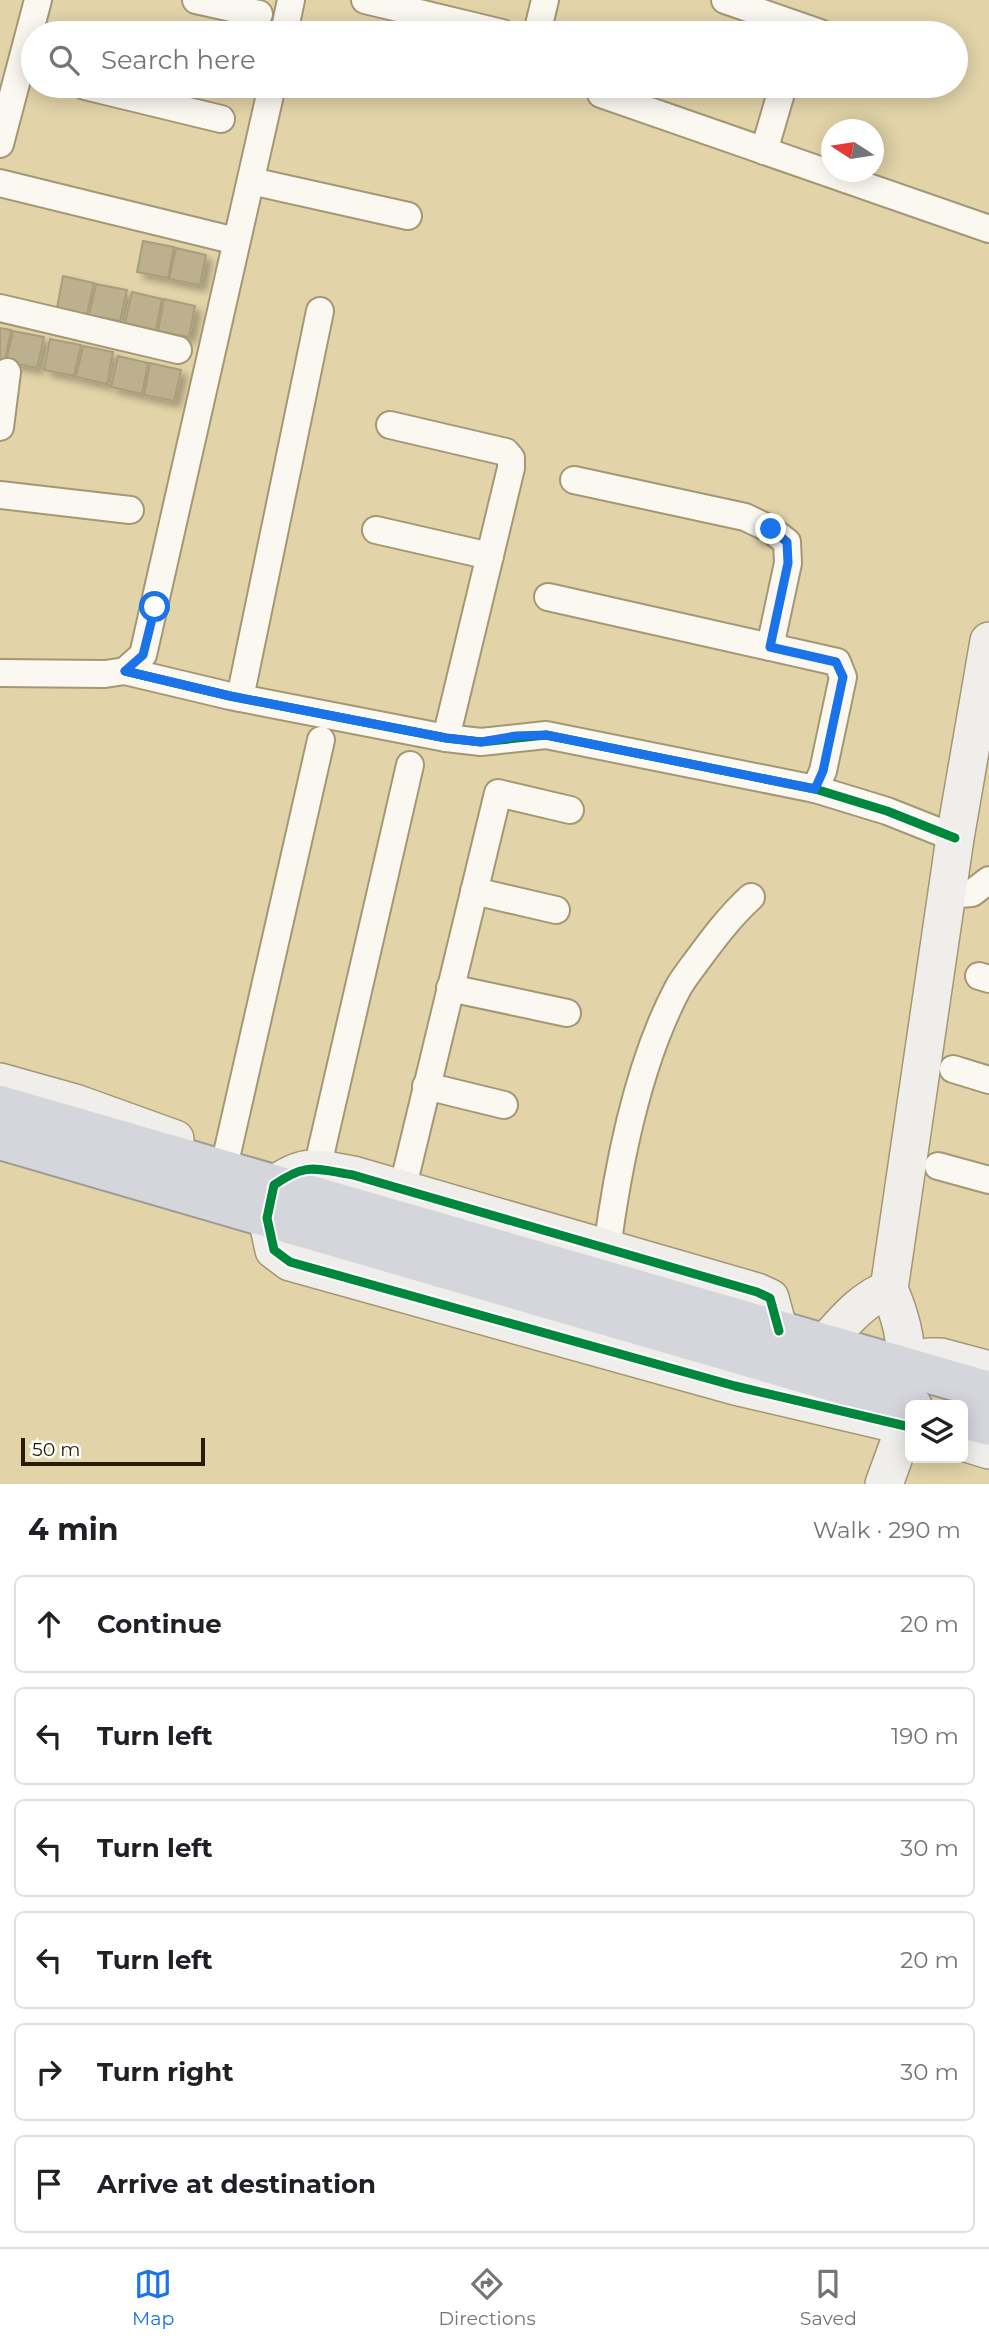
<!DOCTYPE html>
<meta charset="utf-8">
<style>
:root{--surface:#fff;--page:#f6f6f6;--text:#202124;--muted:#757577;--line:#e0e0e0;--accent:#1a73e8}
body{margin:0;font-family:Montserrat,sans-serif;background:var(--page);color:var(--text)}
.controls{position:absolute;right:21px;bottom:21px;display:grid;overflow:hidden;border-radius:10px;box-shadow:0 4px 18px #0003}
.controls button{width:63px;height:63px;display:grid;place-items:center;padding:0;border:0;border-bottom:2px solid var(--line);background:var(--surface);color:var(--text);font:35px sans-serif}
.compass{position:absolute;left:821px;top:119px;width:63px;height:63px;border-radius:50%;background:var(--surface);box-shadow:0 4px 18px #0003;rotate:282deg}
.scale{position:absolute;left:21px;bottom:18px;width:184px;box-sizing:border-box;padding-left:7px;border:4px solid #281d00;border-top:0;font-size:19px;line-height:24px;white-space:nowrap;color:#281d00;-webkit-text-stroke:5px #fff;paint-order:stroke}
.stop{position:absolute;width:21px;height:21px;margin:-16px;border:5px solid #1a73e8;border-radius:50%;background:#fff}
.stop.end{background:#1a73e8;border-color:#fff;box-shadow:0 2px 7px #0008}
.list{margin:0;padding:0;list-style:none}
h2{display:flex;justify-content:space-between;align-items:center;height:91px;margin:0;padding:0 28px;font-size:30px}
h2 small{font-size:23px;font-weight:400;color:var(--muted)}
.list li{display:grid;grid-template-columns:46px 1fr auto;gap:21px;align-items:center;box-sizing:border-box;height:98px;margin:0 14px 14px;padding:0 14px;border:2px solid var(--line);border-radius:10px}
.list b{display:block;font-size:26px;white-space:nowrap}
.list em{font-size:23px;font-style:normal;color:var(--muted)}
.icon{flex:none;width:38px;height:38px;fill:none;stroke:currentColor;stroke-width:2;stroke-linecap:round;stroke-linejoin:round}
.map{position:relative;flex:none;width:989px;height:1484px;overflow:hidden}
.search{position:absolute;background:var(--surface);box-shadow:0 4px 18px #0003;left:21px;right:21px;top:21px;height:77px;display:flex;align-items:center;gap:18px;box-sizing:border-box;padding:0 24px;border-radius:38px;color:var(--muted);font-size:26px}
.sheet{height:763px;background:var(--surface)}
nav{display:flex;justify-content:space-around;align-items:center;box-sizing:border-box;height:98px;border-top:2px solid var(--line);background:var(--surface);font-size:19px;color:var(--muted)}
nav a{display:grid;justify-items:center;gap:4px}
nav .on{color:var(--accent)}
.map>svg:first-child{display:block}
</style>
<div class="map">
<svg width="989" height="1484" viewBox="0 0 989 1484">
<defs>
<filter id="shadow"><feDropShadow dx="6" dy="6" stdDeviation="3.5" flood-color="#0004"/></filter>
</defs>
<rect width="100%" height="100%" fill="#e2d3a8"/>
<g fill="#bcb08e" stroke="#a99d7b" stroke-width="2" filter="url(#shadow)">
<path d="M143 241 174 247 168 278 137 272Z"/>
<path d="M176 248 206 255 200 285 169 279Z"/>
<path d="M63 276 94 283 87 314 57 308Z"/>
<path d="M96 284 127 290 120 321 89 315Z"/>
<path d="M132 292 162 299 156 330 125 323Z"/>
<path d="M164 299 195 306 189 337 158 331Z"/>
<path d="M0 328 11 330 5 361 0 360Z"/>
<path d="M13 331 44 337 37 368 6 362Z"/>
<path d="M50 339 81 345 74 376 44 370Z"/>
<path d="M83 346 113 352 107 384 76 377Z"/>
<path d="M118 356 148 363 142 394 111 387Z"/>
<path d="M150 363 181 370 174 401 144 395Z"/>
</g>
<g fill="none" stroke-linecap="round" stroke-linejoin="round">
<g stroke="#a39774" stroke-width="30">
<g id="street">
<path d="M196 0 259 14"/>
<path d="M365 0 502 33"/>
<path d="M725 0 820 33"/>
<path d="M284 33 291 0"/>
<path d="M537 33 545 0"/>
<path d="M85 86 221 119"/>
<path d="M601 94 989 229"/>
<path d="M0 144 38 0"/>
<path d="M764 151 783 86"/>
<path d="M251 181 408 216"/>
<path d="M0 183 236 241"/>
<path d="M0 308 178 350"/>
<path d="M390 425 506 452 511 458V468L446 738"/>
<path d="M0 427 7 372"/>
<path d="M574 480 745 517 770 529 787 542 788 563 770 647"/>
<path d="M0 495 130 510"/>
<path d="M376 530 490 556"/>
<path d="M548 597 837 662 843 677 823 771 815 789"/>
<path d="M125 671 230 696 446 738 481 742 546 735 815 789 887 811 955 838"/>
<path d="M0 673 105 674 125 671 143 655 272 86"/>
<path d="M240 698 320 311"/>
<path d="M474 891 556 910"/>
<path d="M947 895 972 893 989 880"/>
<path d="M979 976 989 979"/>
<path d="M450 988 567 1013"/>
<path d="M953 1069 989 1080"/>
<path d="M426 1086 504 1105"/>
<path d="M226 1158 321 740"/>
<path d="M938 1166 989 1180"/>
<path d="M317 1169 410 765"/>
<path d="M398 1207 498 793 570 810"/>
<path d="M607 1249C618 1165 638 1063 678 988 683 979 690 970 696 962 713 939 730 916 751 897"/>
</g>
</g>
<g stroke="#a39774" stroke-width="40">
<g id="secondary">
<path d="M0 1082 75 1103 175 1139"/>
<path d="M779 1331 770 1298 757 1292 353 1175C315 1169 307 1162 274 1185L267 1218 274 1250 290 1262 735 1386 910 1427"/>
<path d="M824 1344C844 1322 861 1300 889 1289"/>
<path d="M906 1368C907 1339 900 1315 889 1289L955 838 989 641"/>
<path d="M921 1372 929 1357H941L989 1370"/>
<path d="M963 1442 989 1450"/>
<path d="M884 1484 910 1413"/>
</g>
</g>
<g stroke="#9e9a91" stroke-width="42">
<g id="highway">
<path d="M0 1105 989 1391"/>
<path d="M0 1140 912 1405"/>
<path d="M963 1419 989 1426"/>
</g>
</g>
<use href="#street" stroke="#fbf8f2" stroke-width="26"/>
<use href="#secondary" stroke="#f0eeeb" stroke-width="37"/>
<use href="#highway" stroke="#d5d6db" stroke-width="38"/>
<g stroke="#fff" stroke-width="13">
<g id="cycleway">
<path d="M125 671 230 696 446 738 481 742 546 735 815 789 887 811 955 838"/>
<path d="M779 1331 770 1298 757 1292 353 1175C315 1169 307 1162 274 1185L267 1218 274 1250 290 1262 735 1386 910 1427"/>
</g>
</g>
<use href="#cycleway" stroke="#00873e" stroke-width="9"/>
</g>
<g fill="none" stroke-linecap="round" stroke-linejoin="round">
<path stroke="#1a73e8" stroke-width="9" d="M155 607 143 655 125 671 230 696 446 738 481 742 516 736 546 735 815 789 823 771 843 677 836 662 770 647 788 563 787 542 771 529"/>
</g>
</svg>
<div class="controls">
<button><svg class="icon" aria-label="layers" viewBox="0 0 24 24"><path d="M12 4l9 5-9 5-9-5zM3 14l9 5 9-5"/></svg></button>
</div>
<svg class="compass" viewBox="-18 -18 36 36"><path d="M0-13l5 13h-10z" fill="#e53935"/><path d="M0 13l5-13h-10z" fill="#757577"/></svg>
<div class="scale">50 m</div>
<div class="stop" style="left:155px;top:607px"></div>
<div class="stop end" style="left:771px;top:529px"></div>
<div class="search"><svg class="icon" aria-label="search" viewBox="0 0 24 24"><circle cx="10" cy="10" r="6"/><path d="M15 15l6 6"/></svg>Search here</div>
</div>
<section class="sheet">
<h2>4 min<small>Walk · 290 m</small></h2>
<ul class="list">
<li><svg class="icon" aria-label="ahead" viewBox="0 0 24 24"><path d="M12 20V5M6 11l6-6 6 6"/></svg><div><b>Continue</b></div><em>20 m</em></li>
<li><svg class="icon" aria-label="left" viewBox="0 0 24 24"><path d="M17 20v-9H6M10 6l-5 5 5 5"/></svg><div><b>Turn left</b></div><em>190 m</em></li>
<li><svg class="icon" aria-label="left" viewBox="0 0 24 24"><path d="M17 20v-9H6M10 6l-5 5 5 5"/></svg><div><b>Turn left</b></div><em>30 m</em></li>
<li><svg class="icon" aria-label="left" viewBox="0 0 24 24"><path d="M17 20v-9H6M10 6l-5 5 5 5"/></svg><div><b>Turn left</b></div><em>20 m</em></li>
<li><svg class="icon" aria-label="right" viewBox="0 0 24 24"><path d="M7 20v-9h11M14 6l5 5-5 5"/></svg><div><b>Turn right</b></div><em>30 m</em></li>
<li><svg class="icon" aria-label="arrive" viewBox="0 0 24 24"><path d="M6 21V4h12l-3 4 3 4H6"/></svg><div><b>Arrive at destination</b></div></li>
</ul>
</section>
<nav>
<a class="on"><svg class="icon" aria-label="map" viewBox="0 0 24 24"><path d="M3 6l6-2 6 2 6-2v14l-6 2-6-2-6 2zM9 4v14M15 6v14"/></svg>Map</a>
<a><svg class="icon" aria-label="directions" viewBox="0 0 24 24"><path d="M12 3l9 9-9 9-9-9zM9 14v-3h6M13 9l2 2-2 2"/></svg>Directions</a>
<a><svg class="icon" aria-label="saved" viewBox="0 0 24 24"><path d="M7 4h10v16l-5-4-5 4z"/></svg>Saved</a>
</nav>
